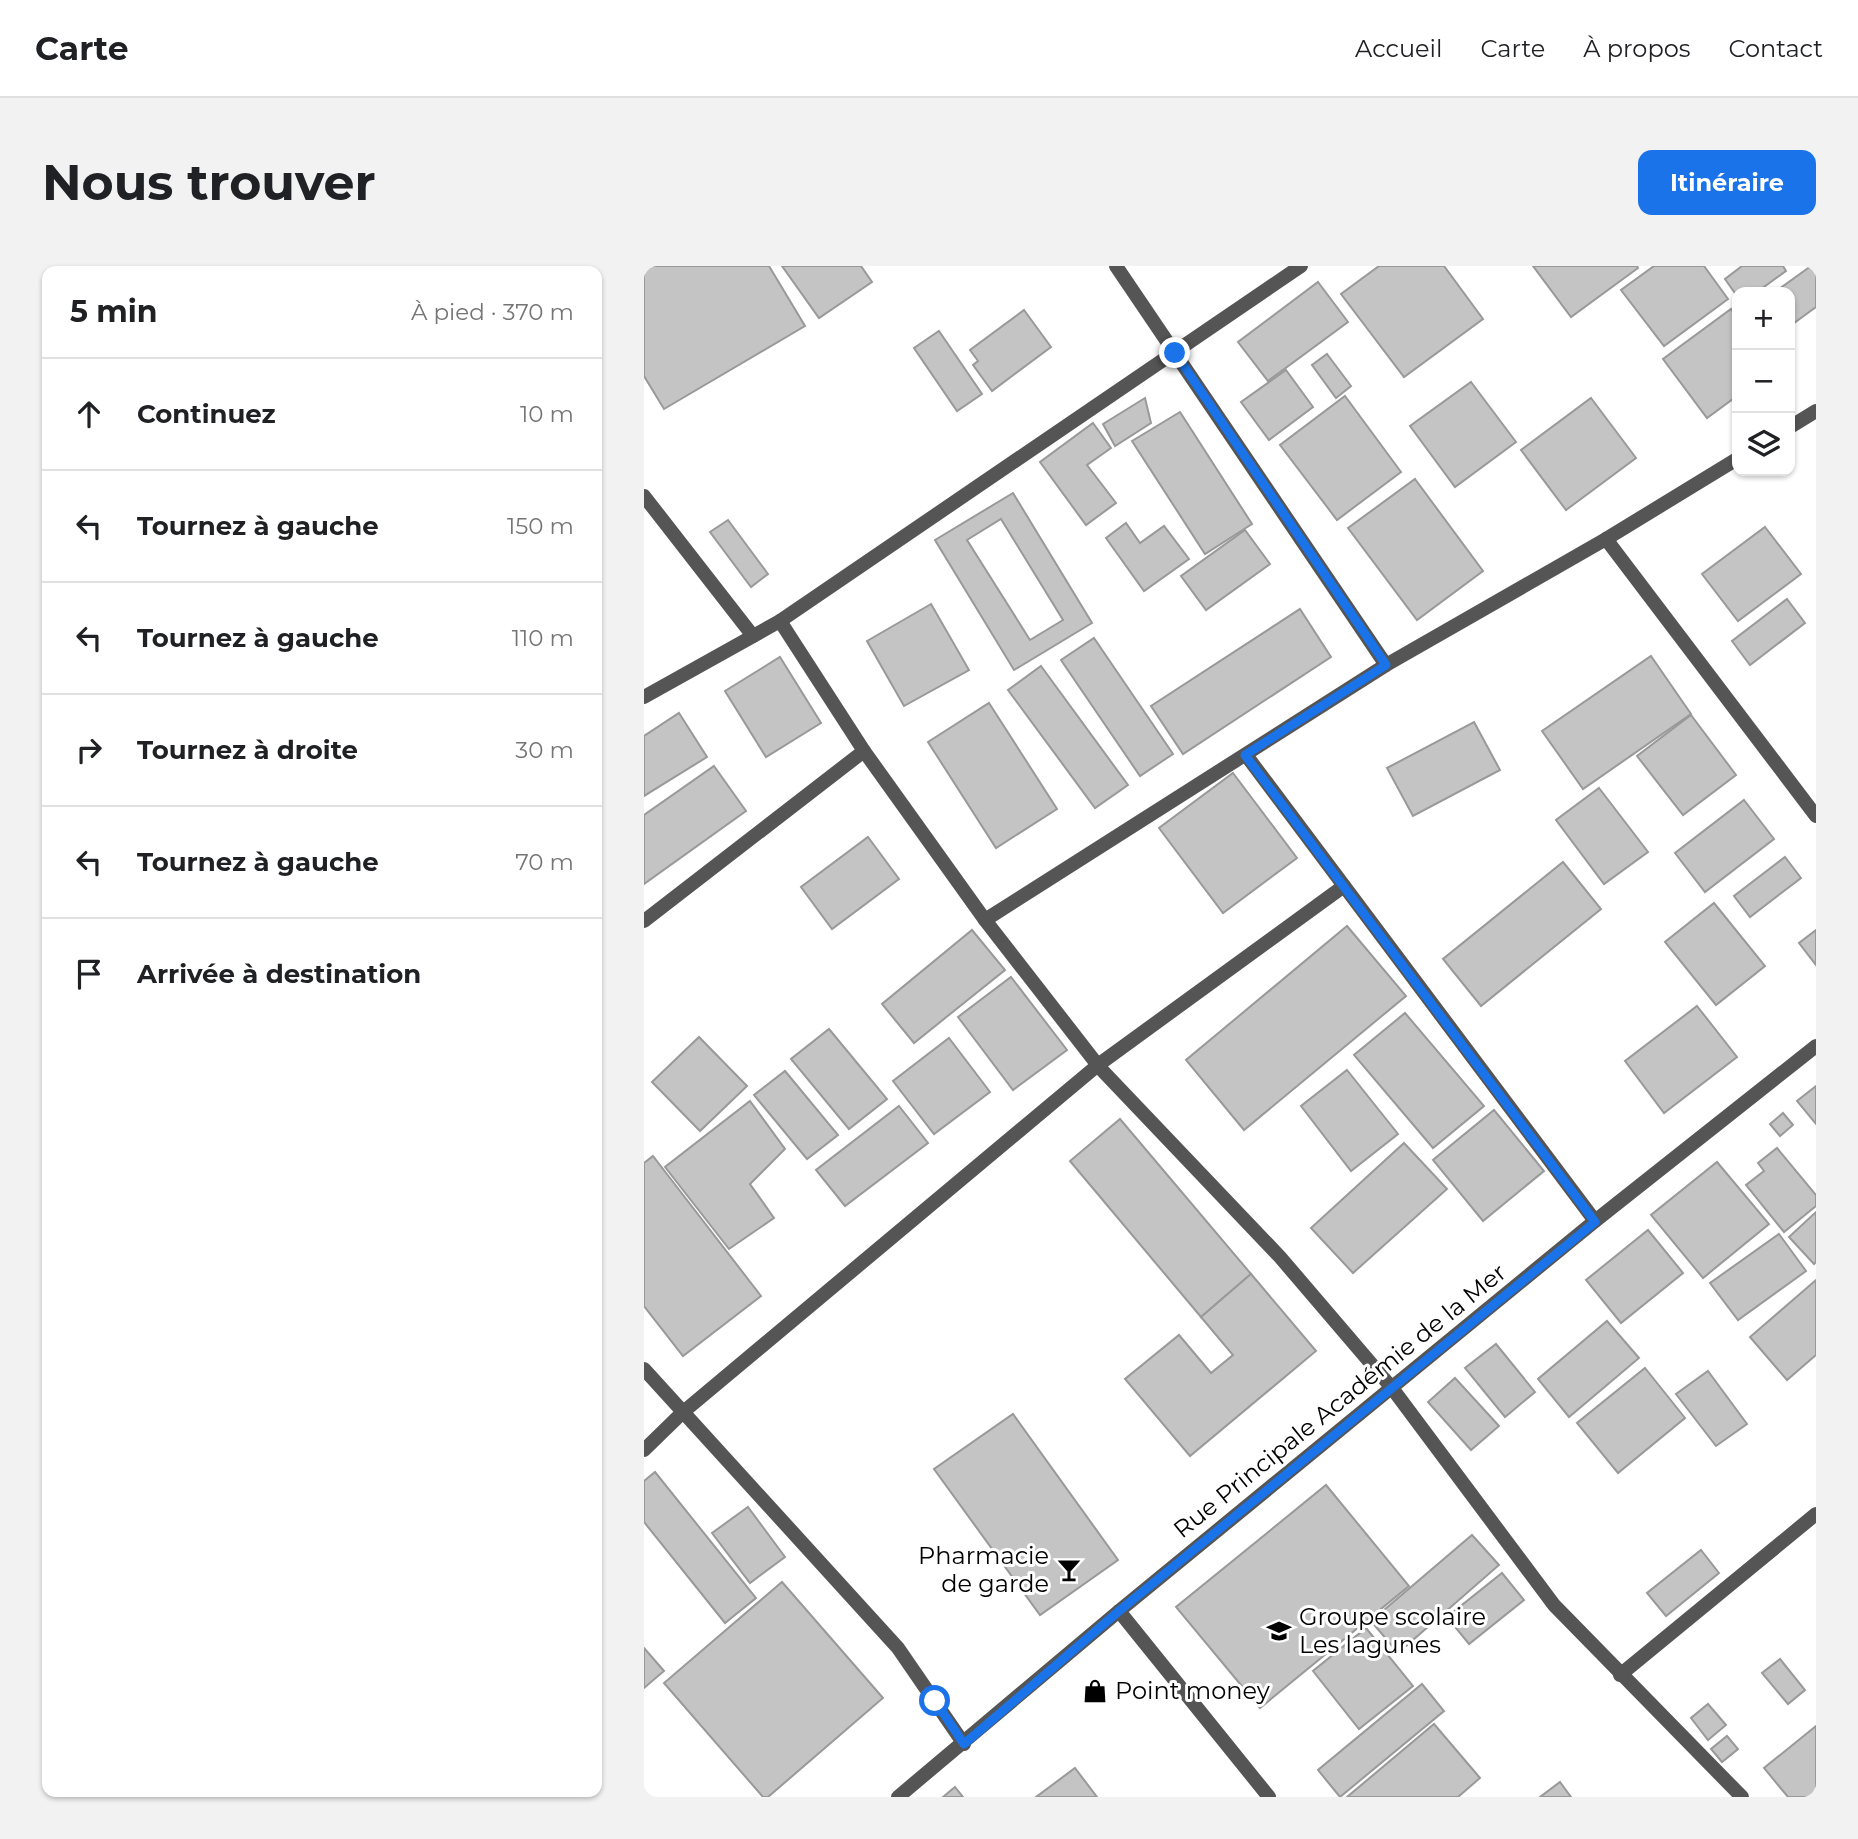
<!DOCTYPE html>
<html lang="fr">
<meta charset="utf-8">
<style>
:root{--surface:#fff;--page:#f2f2f2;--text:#202124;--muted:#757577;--line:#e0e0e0;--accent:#1a73e8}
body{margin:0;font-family:Montserrat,sans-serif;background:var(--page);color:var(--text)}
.controls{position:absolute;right:21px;top:21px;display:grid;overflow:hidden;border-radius:14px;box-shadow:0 2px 5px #0004}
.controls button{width:63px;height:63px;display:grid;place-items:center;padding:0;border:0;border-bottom:2px solid var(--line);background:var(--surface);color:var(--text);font:35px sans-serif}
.stop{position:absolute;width:21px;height:21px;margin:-16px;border:5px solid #1a73e8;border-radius:50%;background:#fff}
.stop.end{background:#1a73e8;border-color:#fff;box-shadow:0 2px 7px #0008}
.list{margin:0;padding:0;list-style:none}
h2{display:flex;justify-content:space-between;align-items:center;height:91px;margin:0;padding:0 28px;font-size:30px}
h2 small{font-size:23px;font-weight:400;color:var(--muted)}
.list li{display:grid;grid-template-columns:46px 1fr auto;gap:21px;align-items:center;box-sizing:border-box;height:112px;padding:0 28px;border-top:2px solid var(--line)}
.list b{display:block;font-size:26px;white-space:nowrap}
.list em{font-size:23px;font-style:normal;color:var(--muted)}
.icon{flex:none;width:38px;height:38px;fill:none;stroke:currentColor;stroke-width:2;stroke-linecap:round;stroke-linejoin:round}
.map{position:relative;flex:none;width:1172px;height:1531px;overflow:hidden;border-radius:14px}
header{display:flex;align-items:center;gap:42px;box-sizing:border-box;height:98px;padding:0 35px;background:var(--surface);border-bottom:2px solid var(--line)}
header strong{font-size:33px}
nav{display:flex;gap:38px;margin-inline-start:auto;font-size:24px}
.intro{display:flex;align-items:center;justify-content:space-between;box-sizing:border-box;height:168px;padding:0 42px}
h1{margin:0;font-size:49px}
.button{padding:18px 32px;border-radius:14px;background:var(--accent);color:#fff;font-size:24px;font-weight:700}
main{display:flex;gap:42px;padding:0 42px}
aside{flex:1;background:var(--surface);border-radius:14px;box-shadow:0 2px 5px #0004}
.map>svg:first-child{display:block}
</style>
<header>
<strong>Carte</strong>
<nav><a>Accueil</a><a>Carte</a><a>À propos</a><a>Contact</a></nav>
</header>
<div class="intro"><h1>Nous trouver</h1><a class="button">Itinéraire</a></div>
<main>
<aside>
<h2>5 min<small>À pied · 370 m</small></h2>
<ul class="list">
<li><svg class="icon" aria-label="ahead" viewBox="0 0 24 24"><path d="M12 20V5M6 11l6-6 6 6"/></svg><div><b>Continuez</b></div><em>10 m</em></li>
<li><svg class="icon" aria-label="left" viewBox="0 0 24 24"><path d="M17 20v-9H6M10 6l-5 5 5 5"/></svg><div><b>Tournez à gauche</b></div><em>150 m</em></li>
<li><svg class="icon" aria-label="left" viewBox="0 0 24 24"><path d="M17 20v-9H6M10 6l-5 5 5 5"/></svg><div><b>Tournez à gauche</b></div><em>110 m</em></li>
<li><svg class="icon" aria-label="right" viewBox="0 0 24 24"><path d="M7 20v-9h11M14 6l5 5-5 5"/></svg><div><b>Tournez à droite</b></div><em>30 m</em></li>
<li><svg class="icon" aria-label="left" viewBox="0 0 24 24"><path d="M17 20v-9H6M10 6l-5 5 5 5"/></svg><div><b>Tournez à gauche</b></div><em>70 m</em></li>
<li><svg class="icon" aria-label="arrive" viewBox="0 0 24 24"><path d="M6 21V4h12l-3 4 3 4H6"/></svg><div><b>Arrivée à destination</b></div></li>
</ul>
</aside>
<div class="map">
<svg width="1172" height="1531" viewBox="0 0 1172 1531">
<rect width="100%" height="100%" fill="#fff"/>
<g fill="#c4c4c4" stroke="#999" stroke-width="2" fill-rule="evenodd">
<path d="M0 0H125L161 60 20 143 0 110Z"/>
<path d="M138 0H217L228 16 175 52Z"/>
<path d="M735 0H800L839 53 760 111 697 28Z"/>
<path d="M889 0H993L994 2 927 51Z"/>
<path d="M1010 0H1060L1084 33 1020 80 977 24Z"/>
<path d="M1098 0H1139L1142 5 1113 26H1093V30L1081 13Z"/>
<path d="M1167 0H1172V41L1146 60V26H1131Z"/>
<path d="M674 16 704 56 624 115 594 76Z"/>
<path d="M1087 43 1093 51V130L1063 152 1019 93Z"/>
<path d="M380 44 407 81 348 125 329 99 334 95 326 84Z"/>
<path d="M295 65 338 128 313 145 270 82Z"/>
<path d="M683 88 707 120 692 132 668 99Z"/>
<path d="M642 104 669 141 625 174 597 136Z"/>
<path d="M827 116 872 176 811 221 766 160Z"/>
<path d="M701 130 757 206 693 254 636 179Z"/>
<path d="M501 132 507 157 471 180 459 158Z"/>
<path d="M947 132 992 192 922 244 877 184Z"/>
<path d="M536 146 608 258 561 288 488 175Z"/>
<path d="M449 157 467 182 443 199 472 237 442 259 396 196Z"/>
<path d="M771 213 839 305 773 354 704 262Z"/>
<path d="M369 227 448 357 370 404 291 274ZM357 253 419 354 386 374 323 274Z"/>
<path d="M84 254 124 308 107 321 66 266Z"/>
<path d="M482 257 496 277 520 260 545 293 500 325 462 272Z"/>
<path d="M1121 261 1157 308 1094 355 1058 308Z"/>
<path d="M601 264 626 298 562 344 537 310Z"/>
<path d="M1143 333 1161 357 1106 399 1088 375Z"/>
<path d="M287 338 325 404 260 440 223 375Z"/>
<path d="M656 343 687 391 539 488 507 440Z"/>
<path d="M450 372 529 488 496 510 417 394Z"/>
<path d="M1007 390 1047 448 939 523 898 465Z"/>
<path d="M136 391 177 457 122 491 81 425Z"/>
<path d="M397 400 484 519 451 542 364 424Z"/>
<path d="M345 437 413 543 352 582 284 476Z"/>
<path d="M35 447 63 491 0 530V470Z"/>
<path d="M1047 449 1092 509 1039 549 993 490Z"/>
<path d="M830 456 856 504 769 550 743 502Z"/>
<path d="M70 500 102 545 0 618V549Z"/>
<path d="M589 507 653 592 579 647 515 562Z"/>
<path d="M955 522 1004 586 960 618 912 554Z"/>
<path d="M1100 534 1130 573 1061 626 1031 587Z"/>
<path d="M224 571 255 613 188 663 157 621Z"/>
<path d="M1141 591 1157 612 1106 651 1090 630Z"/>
<path d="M919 596 957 643 837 740 799 693Z"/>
<path d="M1070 637 1121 700 1072 739 1021 676Z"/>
<path d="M703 660 762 730 600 864 542 794Z"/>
<path d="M328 664 361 704 270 777 238 738Z"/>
<path d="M1172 664V699L1155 677Z"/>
<path d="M367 711 423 784 369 824 314 751Z"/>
<path d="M1053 740 1093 791 1020 847 981 795Z"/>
<path d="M761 747 840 840 789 882 710 789Z"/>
<path d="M185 763 243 833 205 863 147 793Z"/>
<path d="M55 771 103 820 56 865 8 816Z"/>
<path d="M305 772 346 826 290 868 249 815Z"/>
<path d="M703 804 754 868 707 905 657 840Z"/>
<path d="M141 805 194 869 163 893 110 829Z"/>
<path d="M1172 820V858L1153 835Z"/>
<path d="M106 835 141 883 106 918 130 952 85 983 21 901Z"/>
<path d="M255 840 284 877 201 940 172 904Z"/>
<path d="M850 844 900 905 839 955 789 894Z"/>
<path d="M1139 847 1149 859 1136 870 1126 858Z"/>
<path d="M476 853 607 1008 557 1051 426 895Z"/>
<path d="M760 877 803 923 709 1007 667 962Z"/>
<path d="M1133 882 1172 929V940L1140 966 1102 919 1120 905 1114 897Z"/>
<path d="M9 890 117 1030 39 1090 0 1040V897Z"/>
<path d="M1073 896 1125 958 1059 1012 1007 949Z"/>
<path d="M1172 946V996L1170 998 1145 971Z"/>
<path d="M1004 964 1039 1007 977 1057 942 1014Z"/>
<path d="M1135 968 1162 1005 1094 1054 1066 1017Z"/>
<path d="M607 1008 672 1085 546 1190 481 1113 535 1069 567 1107 589 1089 557 1051Z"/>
<path d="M1172 1014V1089L1143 1114 1106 1071Z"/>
<path d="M963 1055 995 1092 925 1151 894 1113Z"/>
<path d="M852 1078 891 1126 861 1151 821 1102Z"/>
<path d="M1001 1102 1041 1152 974 1207 933 1157Z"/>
<path d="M1064 1105 1103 1158 1072 1180 1032 1128Z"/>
<path d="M811 1112 855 1160 827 1184 784 1136Z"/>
<path d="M369 1148 474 1294 396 1349 290 1203Z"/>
<path d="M11 1206 112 1332 81 1357 0 1256V1215Z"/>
<path d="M682 1219 765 1320 616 1442 532 1341Z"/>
<path d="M104 1241 141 1291 106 1317 68 1267Z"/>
<path d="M828 1269 855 1299 754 1387 727 1355Z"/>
<path d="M1057 1284 1075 1307 1022 1350 1003 1327Z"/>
<path d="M858 1307 880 1334 825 1378 803 1351Z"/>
<path d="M138 1316 239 1432 124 1531H119L20 1417Z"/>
<path d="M722 1362 769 1420 715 1463 669 1405Z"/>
<path d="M0 1382 20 1405 0 1422Z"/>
<path d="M1136 1393 1161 1424 1144 1438 1118 1407Z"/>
<path d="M778 1418 800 1445 696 1531 674 1504Z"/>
<path d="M1064 1438 1082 1459 1064 1474 1047 1452Z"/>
<path d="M790 1458 836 1512 814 1531H703Z"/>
<path d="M1172 1460V1531H1144L1120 1502Z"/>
<path d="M1083 1470 1094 1483 1078 1496 1067 1483Z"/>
<path d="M431 1502 453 1531H392Z"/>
<path d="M916 1516 927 1531H896Z"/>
<path d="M311 1521 319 1531H299Z"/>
</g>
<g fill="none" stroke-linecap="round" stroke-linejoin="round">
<g stroke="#555" stroke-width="14">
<path d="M472 0 742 399"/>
<path d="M1146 161 1172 145"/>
<path d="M0 230 109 370"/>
<path d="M962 273 1172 550"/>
<path d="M136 355 220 485 341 654 456 802 636 991 748 1122 910 1339 1098 1531"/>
<path d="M0 431 136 355 657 0"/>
<path d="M602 489 951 955"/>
<path d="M341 654 742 399 962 273 1093 193"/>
<path d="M0 655 220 485"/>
<path d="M0 1103 254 1382 320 1478"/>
<path d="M0 1184 38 1147 454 799 700 620"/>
<path d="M475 1345 625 1531"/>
<path d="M976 1409 1172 1248"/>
<path d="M254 1531 475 1345 951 955 1172 780"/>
</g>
</g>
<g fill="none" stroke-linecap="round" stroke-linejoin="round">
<path stroke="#1a73e8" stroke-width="9" d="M291 1435 320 1478 475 1345 951 956 601 489 742 399 531 87"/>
</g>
<defs>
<g id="bar-bare" transform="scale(1.89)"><path d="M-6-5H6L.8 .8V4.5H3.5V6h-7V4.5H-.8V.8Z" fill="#000" stroke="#fff" stroke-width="2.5" paint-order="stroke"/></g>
<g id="school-bare" transform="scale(1.89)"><path d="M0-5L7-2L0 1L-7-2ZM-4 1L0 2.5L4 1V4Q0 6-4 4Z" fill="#000" stroke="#fff" stroke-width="2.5" paint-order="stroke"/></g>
<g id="shop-bare" transform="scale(1.89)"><path d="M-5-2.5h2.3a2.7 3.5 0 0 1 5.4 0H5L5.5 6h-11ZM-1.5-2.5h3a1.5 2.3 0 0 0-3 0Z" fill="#000" stroke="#fff" stroke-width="2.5" paint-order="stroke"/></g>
</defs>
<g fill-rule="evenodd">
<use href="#bar-bare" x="425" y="1304"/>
<use href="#school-bare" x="635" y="1365"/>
<use href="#shop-bare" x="451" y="1425"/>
</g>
<g text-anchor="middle" stroke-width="6" stroke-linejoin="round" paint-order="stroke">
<g font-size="24" fill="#000" stroke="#fff">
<text transform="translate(696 1135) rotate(-39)" y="8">Rue Principale Académie de la Mer</text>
</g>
<g font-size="24" fill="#000" stroke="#fff" text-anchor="start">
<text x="405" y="1298" text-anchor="end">Pharmacie<tspan x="405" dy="28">de garde</tspan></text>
<text x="655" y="1359">Groupe scolaire<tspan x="655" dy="28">Les lagunes</tspan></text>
<text x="471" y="1433">Point money</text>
</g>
</g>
</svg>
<div class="controls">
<button>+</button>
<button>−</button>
<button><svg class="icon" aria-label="layers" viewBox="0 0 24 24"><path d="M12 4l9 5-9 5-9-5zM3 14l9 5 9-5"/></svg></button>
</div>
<div class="stop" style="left:291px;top:1435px"></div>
<div class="stop end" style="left:531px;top:87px"></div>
</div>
</main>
